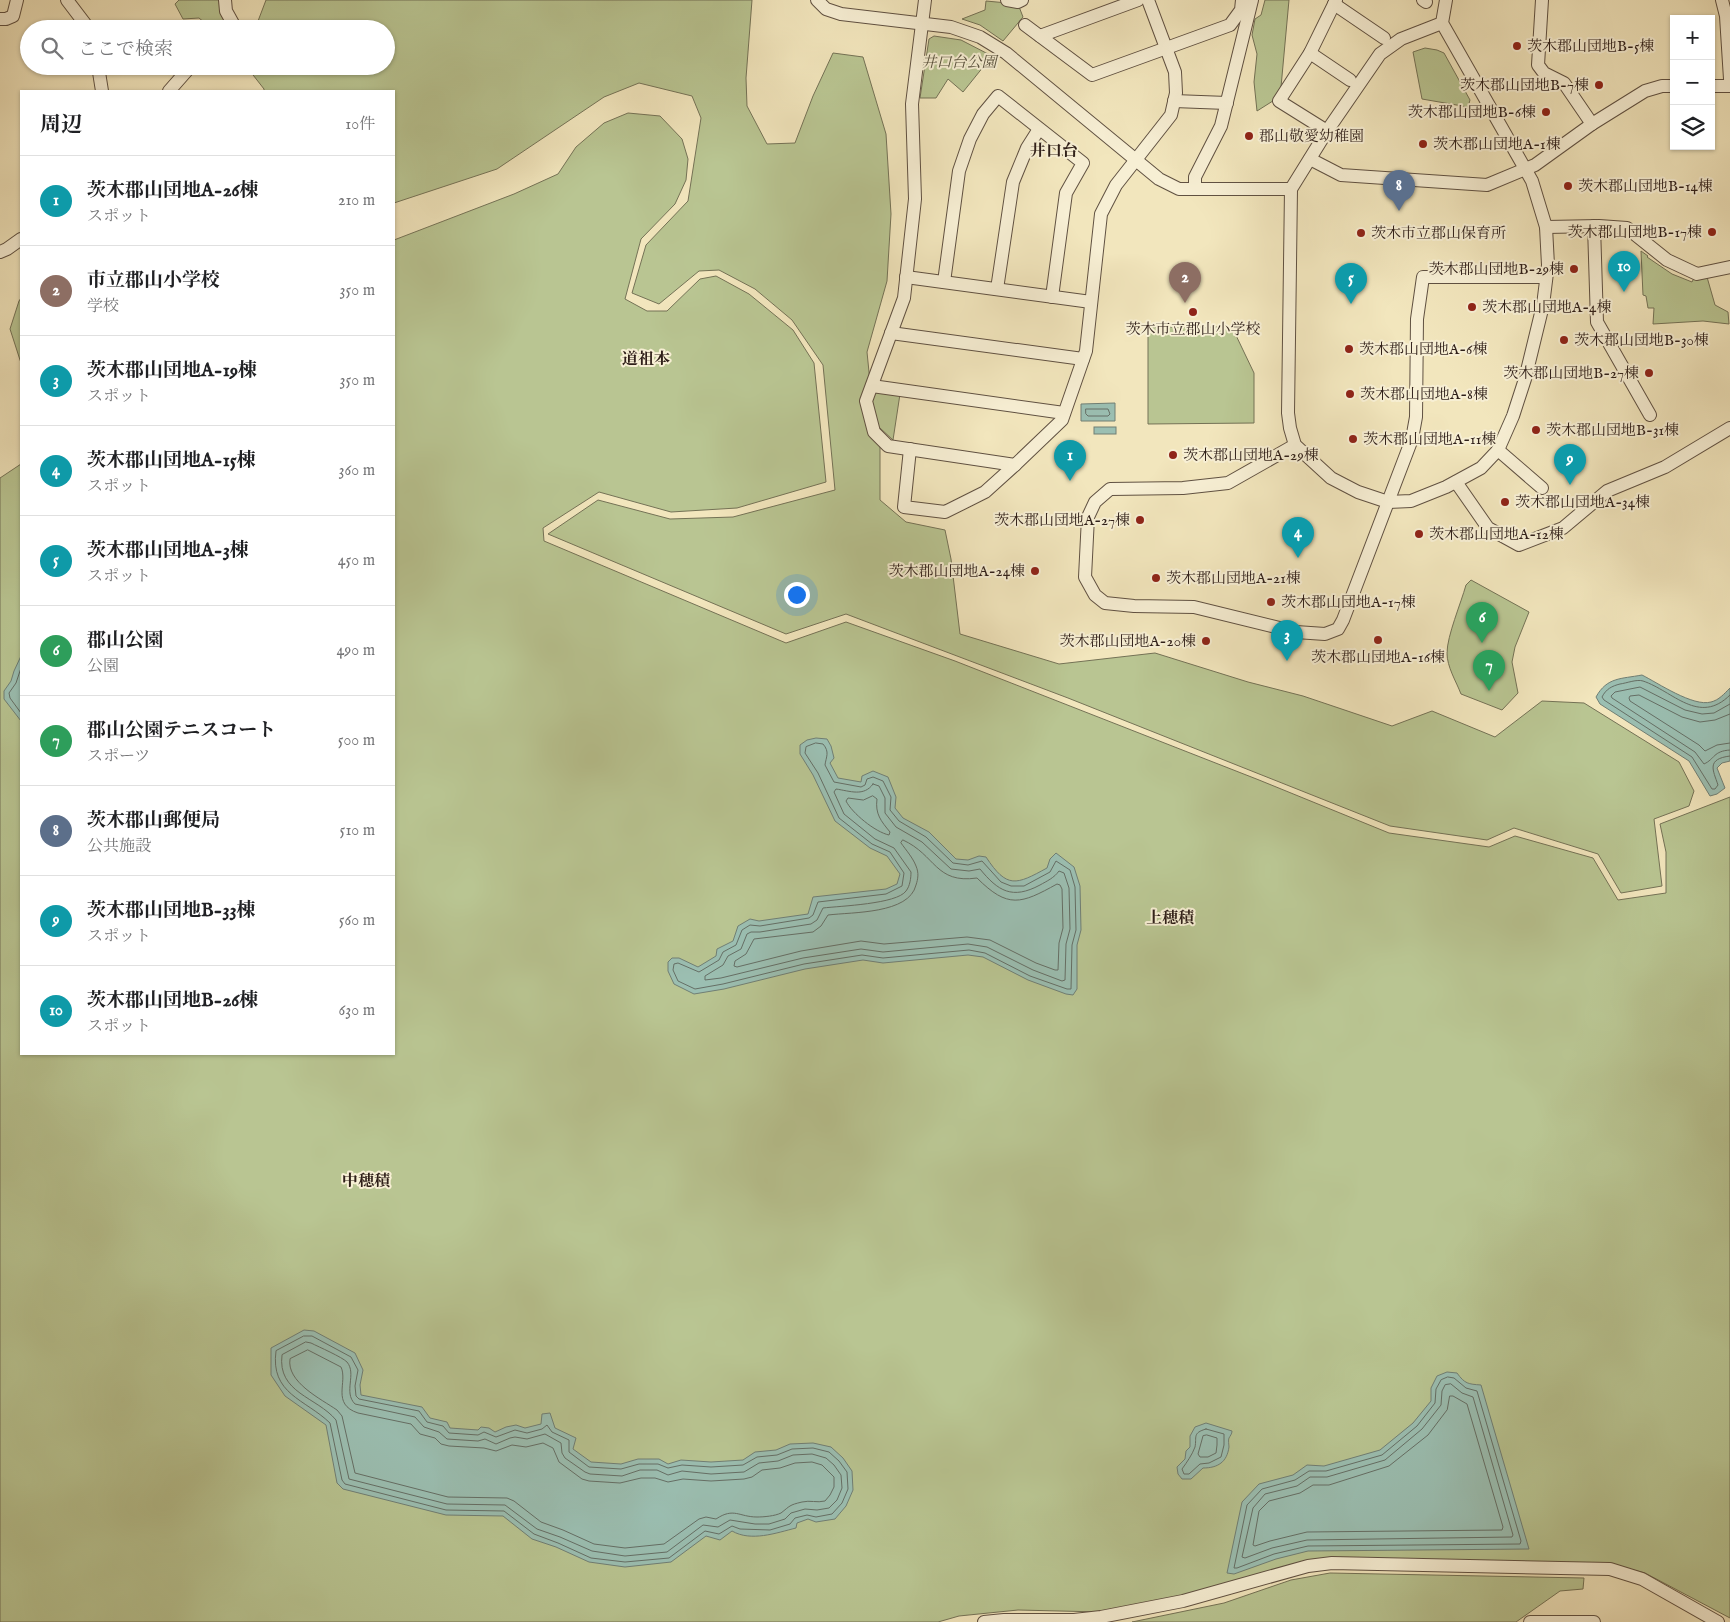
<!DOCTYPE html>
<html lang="ja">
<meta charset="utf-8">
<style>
:root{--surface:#fff;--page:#f2f2f2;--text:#202124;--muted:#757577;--line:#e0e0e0;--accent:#0b8043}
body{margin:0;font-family:"IM FELL English","Noto Serif JP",serif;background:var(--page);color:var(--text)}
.controls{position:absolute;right:15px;top:15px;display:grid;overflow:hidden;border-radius:0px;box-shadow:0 1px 4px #0004}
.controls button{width:45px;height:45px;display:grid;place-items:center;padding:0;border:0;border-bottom:1px solid var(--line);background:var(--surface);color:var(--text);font:25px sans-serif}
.you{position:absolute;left:796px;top:594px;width:18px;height:18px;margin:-12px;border:4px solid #fff;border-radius:50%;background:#1a73e8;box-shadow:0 0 0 8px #1a73e833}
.badge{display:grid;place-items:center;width:32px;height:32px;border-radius:50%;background:var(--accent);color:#fff;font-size:16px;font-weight:700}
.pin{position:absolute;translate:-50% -41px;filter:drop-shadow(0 1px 2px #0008)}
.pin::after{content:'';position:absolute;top:26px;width:18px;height:15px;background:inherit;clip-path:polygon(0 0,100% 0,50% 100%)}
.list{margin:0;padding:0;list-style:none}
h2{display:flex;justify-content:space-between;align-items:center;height:65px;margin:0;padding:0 20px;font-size:21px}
h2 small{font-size:16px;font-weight:400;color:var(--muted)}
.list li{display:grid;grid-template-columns:32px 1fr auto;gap:15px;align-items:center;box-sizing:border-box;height:90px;padding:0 20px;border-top:1px solid var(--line)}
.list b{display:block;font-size:19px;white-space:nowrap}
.list p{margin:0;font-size:16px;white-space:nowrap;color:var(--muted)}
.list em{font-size:16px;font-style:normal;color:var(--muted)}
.icon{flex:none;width:28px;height:28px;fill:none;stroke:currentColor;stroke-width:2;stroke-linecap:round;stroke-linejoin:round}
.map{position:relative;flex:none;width:1730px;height:1622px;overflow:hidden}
.search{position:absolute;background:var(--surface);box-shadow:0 1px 4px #0004;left:20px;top:20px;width:375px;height:55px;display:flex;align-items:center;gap:12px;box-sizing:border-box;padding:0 18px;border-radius:28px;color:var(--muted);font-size:19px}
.panel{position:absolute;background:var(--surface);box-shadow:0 1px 4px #0004;left:20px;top:90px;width:375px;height:965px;border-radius:0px}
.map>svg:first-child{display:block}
</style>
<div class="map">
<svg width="1730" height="1622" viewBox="0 0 1730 1622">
<rect width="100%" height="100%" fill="#f2e6bd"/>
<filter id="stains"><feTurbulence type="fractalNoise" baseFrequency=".004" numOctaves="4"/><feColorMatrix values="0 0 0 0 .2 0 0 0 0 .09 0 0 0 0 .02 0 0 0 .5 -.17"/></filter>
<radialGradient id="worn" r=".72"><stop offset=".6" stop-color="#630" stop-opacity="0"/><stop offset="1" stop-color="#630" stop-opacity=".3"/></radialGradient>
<g fill="#b9c592" stroke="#747256">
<path d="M179 0H222L233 29H212L199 18 183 19 175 4Z"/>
<path d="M266 0H752L746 78 747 106 767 144 795 143 813 96 833 53 863 57 886 134 891 214 887 281 867 352 871 392 872 396 877 392 900 394 893 440 880 428V500L906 522 945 530 951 559 960 634 1059 664 1155 653 1248 682 1303 696 1392 726 1432 711 1495 737 1542 701 1584 703 1679 762 1694 791 1689 806 1654 819 1662 886 1621 893 1598 854 1514 828 1487 840 1390 826 1068 698 846 614 786 634 548 534 598 500 670 519 733 517 835 490 823 365 792 320 755 289 719 270 699 271 659 304 632 293 646 245 688 201 701 118 692 96 639 83 604 97 497 169 394 203V91H264V89L246 66H386V29H255Z"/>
<path d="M1265 0H1289L1281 87 1276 99 1257 111 1254 82 1257 54 1252 35 1255 19 1261 15Z"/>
<path d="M986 1 1018 4 1023 17 1003 41 980 25 962 19 985 10Z"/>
<path d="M934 36 961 40 992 56 963 92 948 79 936 98H920L929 39Z"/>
<path d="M1425 48 1437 50 1444 53 1470 100 1468 107 1422 99 1413 52Z"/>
<path d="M628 113 660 116 682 139 688 159 686 180 675 204 641 239 625 299 647 311H667L700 279 716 276 749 294 793 330 814 363 826 482 737 508 671 512 599 492 543 528 544 541 786 643 846 622 955 661 1259 780 1389 833 1489 847 1515 836 1593 858 1618 900 1666 893V852L1660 824 1730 797V1618L1645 1573 1614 1565 1340 1558 1183 1596 1101 1612 1018 1610 959 1616 938 1622H0V478L21 464V1054H394V240L514 194 558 174 576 147 604 123Z"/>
<path d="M1641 251 1648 256 1647 257 1672 274 1692 282 1695 276 1707 277 1715 305 1728 312 1729 324 1703 321 1653 324 1654 308H1648L1646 296 1643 295Z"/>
<path d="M21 298V363L10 329 19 301Z"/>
<path d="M1148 327H1232L1254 373V423L1148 424Z"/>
<path d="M1471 580 1529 612 1515 647 1512 662 1518 693 1502 710 1461 694C1456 681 1447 667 1447 653 1447 636 1461 603 1466 585Z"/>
<path d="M1330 1573 1584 1578 1583 1589 1560 1591 1516 1622H1132L1224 1603 1291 1580Z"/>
</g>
<g fill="#9bbfb2" stroke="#707f75">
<path d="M1115 403V421H1081V404Z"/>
<rect x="1094" y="427" width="22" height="7"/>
<path d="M21 656V721L4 699V691L11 681 14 671Z"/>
<path d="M1642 675C1658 683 1693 707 1711 702 1719 700 1724 694 1730 688V761L1722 763 1717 768 1725 788 1717 794 1710 796 1689 761 1600 704 1596 697C1607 677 1621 679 1642 675Z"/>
<path d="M816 738 827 739 831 746 834 758 830 763 838 778 861 782 862 776 873 771 888 777 896 797 895 808 903 818 929 832 956 859 968 860 979 856 986 857C1007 889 1016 885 1047 868L1050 859 1056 853 1074 867 1080 886 1081 930 1077 945V989L1073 995 1066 994 1028 980 983 957 968 955 883 963 863 960 805 969 724 989 694 994 674 984 668 971V962L672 958H679L698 967 716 956 717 949 733 941 738 926 750 919 759 921 808 914 813 897 886 889 897 884 900 874 887 856 870 848 835 821 813 775 800 754V745L807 740Z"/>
<path d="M304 1330 314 1331 355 1353 363 1370 360 1385 361 1395 422 1407 430 1418 447 1422 450 1428 478 1430 481 1427 489 1428 495 1432 506 1427 516 1425 525 1428 541 1424 542 1414 550 1413 555 1428 576 1438 573 1449 591 1462 621 1464 638 1459H659L668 1464 681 1460 711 1462 743 1460 755 1452 776 1450 790 1444 813 1443 831 1447 843 1458 852 1471 853 1490 846 1506 835 1519 816 1522 808 1519 797 1523 796 1528C776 1533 751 1542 732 1531L720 1540 706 1536 671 1562 625 1567 589 1562 556 1547 532 1539 503 1516 446 1515 343 1489 337 1483 326 1425 285 1396 271 1375V1348Z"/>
<path d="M1447 1372 1457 1373C1465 1384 1468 1384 1481 1385L1529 1549 1308 1551 1276 1559 1234 1574 1227 1573 1242 1502 1259 1484 1293 1475 1307 1465 1324 1466 1380 1450 1413 1423 1431 1401V1388L1437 1376Z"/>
<path d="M1206 1423 1232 1431C1232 1434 1230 1436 1229 1438 1228 1440 1229 1445 1229 1447 1227 1462 1218 1468 1203 1468L1191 1479H1182L1178 1474 1177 1467 1185 1459 1186 1451 1190 1447V1436L1195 1427Z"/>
</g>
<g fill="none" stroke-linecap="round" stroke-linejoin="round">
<g stroke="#656f66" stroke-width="1">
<path d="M1086 409H1108L1110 414 1108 416H1088L1086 414Z"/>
<path d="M21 668 16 683 9 693 10 698 21 713"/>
<path d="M1730 695C1699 726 1673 691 1643 681 1637 679 1627 683 1620 684 1612 686 1606 689 1602 697L1604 700 1692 757 1712 789H1715L1718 785C1713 770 1706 759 1730 756"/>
<path d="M1730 704 1714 713 1702 714 1685 710 1640 687 1615 692 1611 696 1612 698 1695 752 1704 764C1715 759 1713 751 1730 750"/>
<path d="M1730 714 1715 720 1700 722 1682 717 1639 695 1630 696 1629 698 1630 701 1699 745 1705 751 1717 745 1730 743"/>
<path d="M816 743 823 744C830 752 826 757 825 765L834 782 861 787 865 785 867 779 873 777 883 781 891 797 890 810 899 821 926 837 953 863 968 865 982 861 1001 882 1011 886H1024L1050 872 1056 861 1070 870 1075 887 1076 930 1072 945 1071 989H1067L1030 976 985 953 969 950 883 958 862 955 804 964 723 984 695 989 678 981 673 970 674 964 678 963 699 972 719 960 723 952 736 945 742 930 750 925 760 926 809 918 813 915 818 902 886 894 902 886 904 873 890 852 872 844 839 818 818 773 805 753 806 747Z"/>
<path d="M873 784 879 786 885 798V813L896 827 922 842 951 869 969 871 980 869C998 891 1012 900 1040 885 1047 881 1054 878 1059 871L1064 873 1069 888 1070 929 1066 944 1065 980 1062 981 1033 970 987 947 968 944 883 952 861 949 803 958 721 978 705 980V976L723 965 728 956 741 949 747 934 751 932H760L811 924 817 920 823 908C840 906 897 904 906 891 910 886 911 878 911 872L894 848 875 839 844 814 834 792 836 789C850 791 864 797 873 784Z"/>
<path d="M873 796 877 799C875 814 881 821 890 832L889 835C875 832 852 813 846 801L848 798 863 800Z"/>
<path d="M903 840C936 855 935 884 977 878 1008 909 1021 904 1057 884L1060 885 1062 889 1063 928 1059 943 1058 970H1055L1036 963 990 940 967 937 884 944 861 941 801 951 737 967 734 966 735 961 746 954 754 939 813 932 821 926 828 915C853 912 909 914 916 885 918 879 919 873 916 866 913 858 906 850 901 843Z"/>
<path d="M304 1336H312L351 1357 358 1370 355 1386 356 1396 359 1399 419 1411 427 1422 443 1426 449 1433 478 1435 484 1432 496 1437 515 1430 527 1433 542 1429 547 1425 552 1432 569 1440V1452L589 1467 621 1469 639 1464H658L668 1468 682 1465 711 1467 743 1465 757 1457 777 1455 792 1449 813 1448 829 1452 839 1461 847 1472 848 1489 842 1503 832 1514 816 1517 807 1515 795 1518 790 1524 770 1530 740 1529 732 1526 719 1534 705 1531 669 1558 625 1562 591 1558 558 1543 534 1534 504 1511 446 1510 345 1484 342 1480 330 1423C305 1399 270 1394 276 1351Z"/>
<path d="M306 1342 311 1343C319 1347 342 1357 347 1362 357 1374 343 1392 355 1404L415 1417 424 1427 439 1432 447 1439 478 1441 485 1439 496 1444 510 1438 515 1437 527 1439 545 1434 561 1443 562 1453 565 1458 585 1472 590 1474 622 1476 640 1470H657L668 1475 682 1471 711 1474 744 1472 759 1463 778 1461 793 1455 812 1454 826 1458 834 1465 841 1475 842 1488 837 1500 829 1508 817 1510 805 1509 791 1513 785 1519 769 1524H755L730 1520 718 1527 703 1525 667 1552 625 1556 592 1551 560 1537 537 1529 505 1505 447 1504 349 1479 336 1420C317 1397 277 1393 282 1355Z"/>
<path d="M308 1350 341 1367C348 1382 331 1404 358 1413L411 1424 420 1434 435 1438 441 1444 449 1446 484 1448 496 1451 512 1445 526 1447 543 1443 553 1448 559 1462 582 1479 589 1481 620 1483 641 1478H655L668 1482 683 1479 711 1481 744 1479 752 1477 762 1470 780 1468 795 1463 812 1462 822 1465 834 1477V1487L830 1495 825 1501C817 1503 810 1500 802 1502 789 1505 790 1506 781 1513 775 1516 764 1517 757 1517 739 1517 734 1507 716 1519L706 1517 699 1519 664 1544 625 1548 594 1544 563 1530 541 1522 514 1501 507 1498 448 1497 355 1473 342 1416 337 1410C321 1399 286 1382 290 1359Z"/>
<path d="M1448 1377 1454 1378 1466 1388 1477 1391 1521 1541 1520 1544 1308 1546 1274 1554 1237 1568H1234L1247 1505 1262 1489 1295 1480 1309 1471H1326L1382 1455 1417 1426 1435 1403 1436 1389 1441 1380Z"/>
<path d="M1451 1384 1462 1393 1473 1397 1513 1535 1512 1537 1307 1540 1272 1548 1245 1558 1242 1557 1253 1508 1265 1494 1297 1486 1310 1477H1327L1385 1460 1422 1429 1441 1405 1442 1391 1445 1385Z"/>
<path d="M1450 1396H1453L1467 1404 1503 1527 1502 1530 1307 1532 1270 1541 1255 1546 1253 1545 1259 1511 1269 1501 1300 1493 1313 1485H1329L1389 1466 1428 1435 1447 1410Z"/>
<path d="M1206 1429 1224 1434V1445L1221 1457 1209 1463 1200 1464 1189 1474H1184L1182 1469C1187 1462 1192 1455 1195 1447 1197 1437 1192 1433 1206 1429Z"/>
<path d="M1207 1435 1217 1438V1445L1216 1453 1208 1457H1200L1198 1454 1203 1436Z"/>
</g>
<g stroke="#605142" stroke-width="14">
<g id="minor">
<path d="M67 0 89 29"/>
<path d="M225 0 226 11 236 29"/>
<path d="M817 0 826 9 841 14 951 27 980 37 1006 53 1159 179 1179 189H1291"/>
<path d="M925 0 912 104 915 199 904 298 866 401 874 432 888 446 1015 465 1062 420 1086 351 1101 214 1116 185 1171 115 1176 93 1175 72 1148 0"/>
<path d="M1007 0 1018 2 1022 0"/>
<path d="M1423 0 1426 2"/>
<path d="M1542 0 1538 65 1544 73 1564 83 1592 124"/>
<path d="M1722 0 1726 16 1730 79"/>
<path d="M1334 4 1384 38"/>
<path d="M0 19H6L13 16 17 0"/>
<path d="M1442 23 1401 39 1380 54 1327 131 1291 189 1288 413 1290 428 1295 445 1331 478 1358 492 1388 502 1411 501 1446 487 1481 468 1498 450 1513 416 1525 379 1543 305 1548 265 1546 227 1532 181 1442 23 1446 0"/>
<path d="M1025 25 1092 75 1230 25 1241 10 1242 0"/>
<path d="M1040 36 1138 0"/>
<path d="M1310 53 1350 80"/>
<path d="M98 66 102 91"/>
<path d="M1711 86H1730"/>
<path d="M169 91 191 66"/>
<path d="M1174 101 1227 103"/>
<path d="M1327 131 1279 101 1310 53 1336 0"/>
<path d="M1310 159 1341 175 1487 185 1535 165 1592 124 1645 91 1662 86H1674"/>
<path d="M1195 189V177L1221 126 1252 0"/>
<path d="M1594 226 1597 322 1650 415"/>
<path d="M1546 227 1599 226 1627 228 1667 260 1697 274 1730 267"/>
<path d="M0 252 7 249 21 239"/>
<path d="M906 277 1091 302"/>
<path d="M944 282 959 171 970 139 983 114 998 96 1083 163 1066 193 1052 297"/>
<path d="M997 289 1013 182 1027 148 1039 129"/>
<path d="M891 333 1083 359"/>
<path d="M872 386 1064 413"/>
<path d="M1295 445 1228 483 1183 488 1110 489 1095 502 1088 517 1085 577 1095 595 1105 603 1134 606 1194 607 1296 632 1325 634 1338 629 1343 620 1412 439 1416 417 1417 319 1423 277H1546"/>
<path d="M910 449 904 507 945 512 985 492 1015 465"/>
<path d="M1498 450 1542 488"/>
<path d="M1456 482 1488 528 1519 545 1563 528 1607 491 1665 467 1730 428"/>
<path d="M984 1622 1004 1620H1074L1101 1617 1183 1601 1308 1566 1332 1563 1610 1569 1642 1579 1718 1622"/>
<path d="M1530 1622H1594"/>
</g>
</g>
<use href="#minor" stroke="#f7efd4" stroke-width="12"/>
</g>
<g fill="#8f2418" stroke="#f7efd4" stroke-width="2">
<circle cx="1517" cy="46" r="5"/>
<circle cx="1599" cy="85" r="5"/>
<circle cx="1546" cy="112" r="5"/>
<circle cx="1249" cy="136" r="5"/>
<circle cx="1423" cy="144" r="5"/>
<circle cx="1568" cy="186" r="5"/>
<circle cx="1712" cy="232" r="5"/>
<circle cx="1361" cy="233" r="5"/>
<circle cx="1574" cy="269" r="5"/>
<circle cx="1472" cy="307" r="5"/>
<circle cx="1193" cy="312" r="5"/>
<circle cx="1564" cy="340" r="5"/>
<circle cx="1349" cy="349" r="5"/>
<circle cx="1649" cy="373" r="5"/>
<circle cx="1350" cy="394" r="5"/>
<circle cx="1536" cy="430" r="5"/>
<circle cx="1353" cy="439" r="5"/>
<circle cx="1173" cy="455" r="5"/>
<circle cx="1505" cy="502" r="5"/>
<circle cx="1140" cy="520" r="5"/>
<circle cx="1419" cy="534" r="5"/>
<circle cx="1035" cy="571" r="5"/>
<circle cx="1156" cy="578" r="5"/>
<circle cx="1271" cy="602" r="5"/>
<circle cx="1378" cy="640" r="5"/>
<circle cx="1206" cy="641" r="5"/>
</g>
<g text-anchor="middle" stroke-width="4" stroke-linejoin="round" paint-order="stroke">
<g font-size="15" fill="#2f1f19" stroke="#f7efd4" text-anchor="start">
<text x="1527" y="51">茨木郡山団地B-5棟</text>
<text x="1589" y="90" text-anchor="end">茨木郡山団地B-7棟</text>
<text x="1536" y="117" text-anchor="end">茨木郡山団地B-6棟</text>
<text x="1259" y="141">郡山敬愛幼稚園</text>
<text x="1433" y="149">茨木郡山団地A-1棟</text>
<text x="1578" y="191">茨木郡山団地B-14棟</text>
<text x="1702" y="237" text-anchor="end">茨木郡山団地B-17棟</text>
<text x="1371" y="238">茨木市立郡山保育所</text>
<text x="1564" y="274" text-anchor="end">茨木郡山団地B-29棟</text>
<text x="1482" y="312">茨木郡山団地A-4棟</text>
<text x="1193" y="334" text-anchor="middle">茨木市立郡山小学校</text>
<text x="1574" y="345">茨木郡山団地B-30棟</text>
<text x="1359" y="354">茨木郡山団地A-6棟</text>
<text x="1639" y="378" text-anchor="end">茨木郡山団地B-27棟</text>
<text x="1360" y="399">茨木郡山団地A-8棟</text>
<text x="1546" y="435">茨木郡山団地B-31棟</text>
<text x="1363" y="444">茨木郡山団地A-11棟</text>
<text x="1183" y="460">茨木郡山団地A-29棟</text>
<text x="1515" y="507">茨木郡山団地A-34棟</text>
<text x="1130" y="525" text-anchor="end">茨木郡山団地A-27棟</text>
<text x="1429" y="539">茨木郡山団地A-12棟</text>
<text x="1025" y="576" text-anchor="end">茨木郡山団地A-24棟</text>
<text x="1166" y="583">茨木郡山団地A-21棟</text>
<text x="1281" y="607">茨木郡山団地A-17棟</text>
<text x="1196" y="646" text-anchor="end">茨木郡山団地A-20棟</text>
<text x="1378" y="662" text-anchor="middle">茨木郡山団地A-16棟</text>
</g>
<g font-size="15" font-style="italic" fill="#58513d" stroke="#f7efd4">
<text x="959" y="67">井口台公園</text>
</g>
<g font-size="16" font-weight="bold" fill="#2f1f19" stroke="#f7efd4">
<text x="1054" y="156">井口台</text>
<text x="646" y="364">道祖本</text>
<text x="1170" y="923">上穂積</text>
<text x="366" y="1186">中穂積</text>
</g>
</g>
<rect width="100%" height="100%" filter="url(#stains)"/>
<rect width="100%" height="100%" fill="url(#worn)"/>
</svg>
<div class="controls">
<button>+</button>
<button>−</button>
<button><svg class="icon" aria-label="layers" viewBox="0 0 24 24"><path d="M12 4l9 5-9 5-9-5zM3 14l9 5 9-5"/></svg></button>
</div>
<div class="you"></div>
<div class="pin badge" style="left:1070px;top:481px;background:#0f9aa8">1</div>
<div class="pin badge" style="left:1185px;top:303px;background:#8d6e63">2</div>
<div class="pin badge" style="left:1287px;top:661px;background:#0f9aa8">3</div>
<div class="pin badge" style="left:1298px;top:558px;background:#0f9aa8">4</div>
<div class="pin badge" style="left:1351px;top:304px;background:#0f9aa8">5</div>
<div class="pin badge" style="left:1482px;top:643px;background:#2e9e5b">6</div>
<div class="pin badge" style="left:1489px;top:691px;background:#2e9e5b">7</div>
<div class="pin badge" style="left:1399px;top:211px;background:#5c6f8a">8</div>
<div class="pin badge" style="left:1570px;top:485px;background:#0f9aa8">9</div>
<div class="pin badge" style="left:1624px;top:292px;background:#0f9aa8">10</div>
<div class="search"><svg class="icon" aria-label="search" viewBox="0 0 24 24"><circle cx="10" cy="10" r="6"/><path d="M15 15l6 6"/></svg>ここで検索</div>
<section class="panel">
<h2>周辺<small>10件</small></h2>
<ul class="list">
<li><span class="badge" style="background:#0f9aa8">1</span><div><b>茨木郡山団地A-26棟</b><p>スポット</p></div><em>210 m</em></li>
<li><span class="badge" style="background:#8d6e63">2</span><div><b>市立郡山小学校</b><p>学校</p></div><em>350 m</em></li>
<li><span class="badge" style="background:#0f9aa8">3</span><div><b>茨木郡山団地A-19棟</b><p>スポット</p></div><em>350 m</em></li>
<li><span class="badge" style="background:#0f9aa8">4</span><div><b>茨木郡山団地A-15棟</b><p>スポット</p></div><em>360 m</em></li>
<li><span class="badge" style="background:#0f9aa8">5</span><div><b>茨木郡山団地A-3棟</b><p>スポット</p></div><em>450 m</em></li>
<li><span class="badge" style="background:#2e9e5b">6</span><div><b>郡山公園</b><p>公園</p></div><em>490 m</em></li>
<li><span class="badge" style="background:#2e9e5b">7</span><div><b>郡山公園テニスコート</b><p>スポーツ</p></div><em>500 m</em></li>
<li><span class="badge" style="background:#5c6f8a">8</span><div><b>茨木郡山郵便局</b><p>公共施設</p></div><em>510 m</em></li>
<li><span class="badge" style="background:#0f9aa8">9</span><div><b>茨木郡山団地B-33棟</b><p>スポット</p></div><em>560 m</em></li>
<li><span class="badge" style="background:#0f9aa8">10</span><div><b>茨木郡山団地B-26棟</b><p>スポット</p></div><em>630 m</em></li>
</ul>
</section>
</div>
